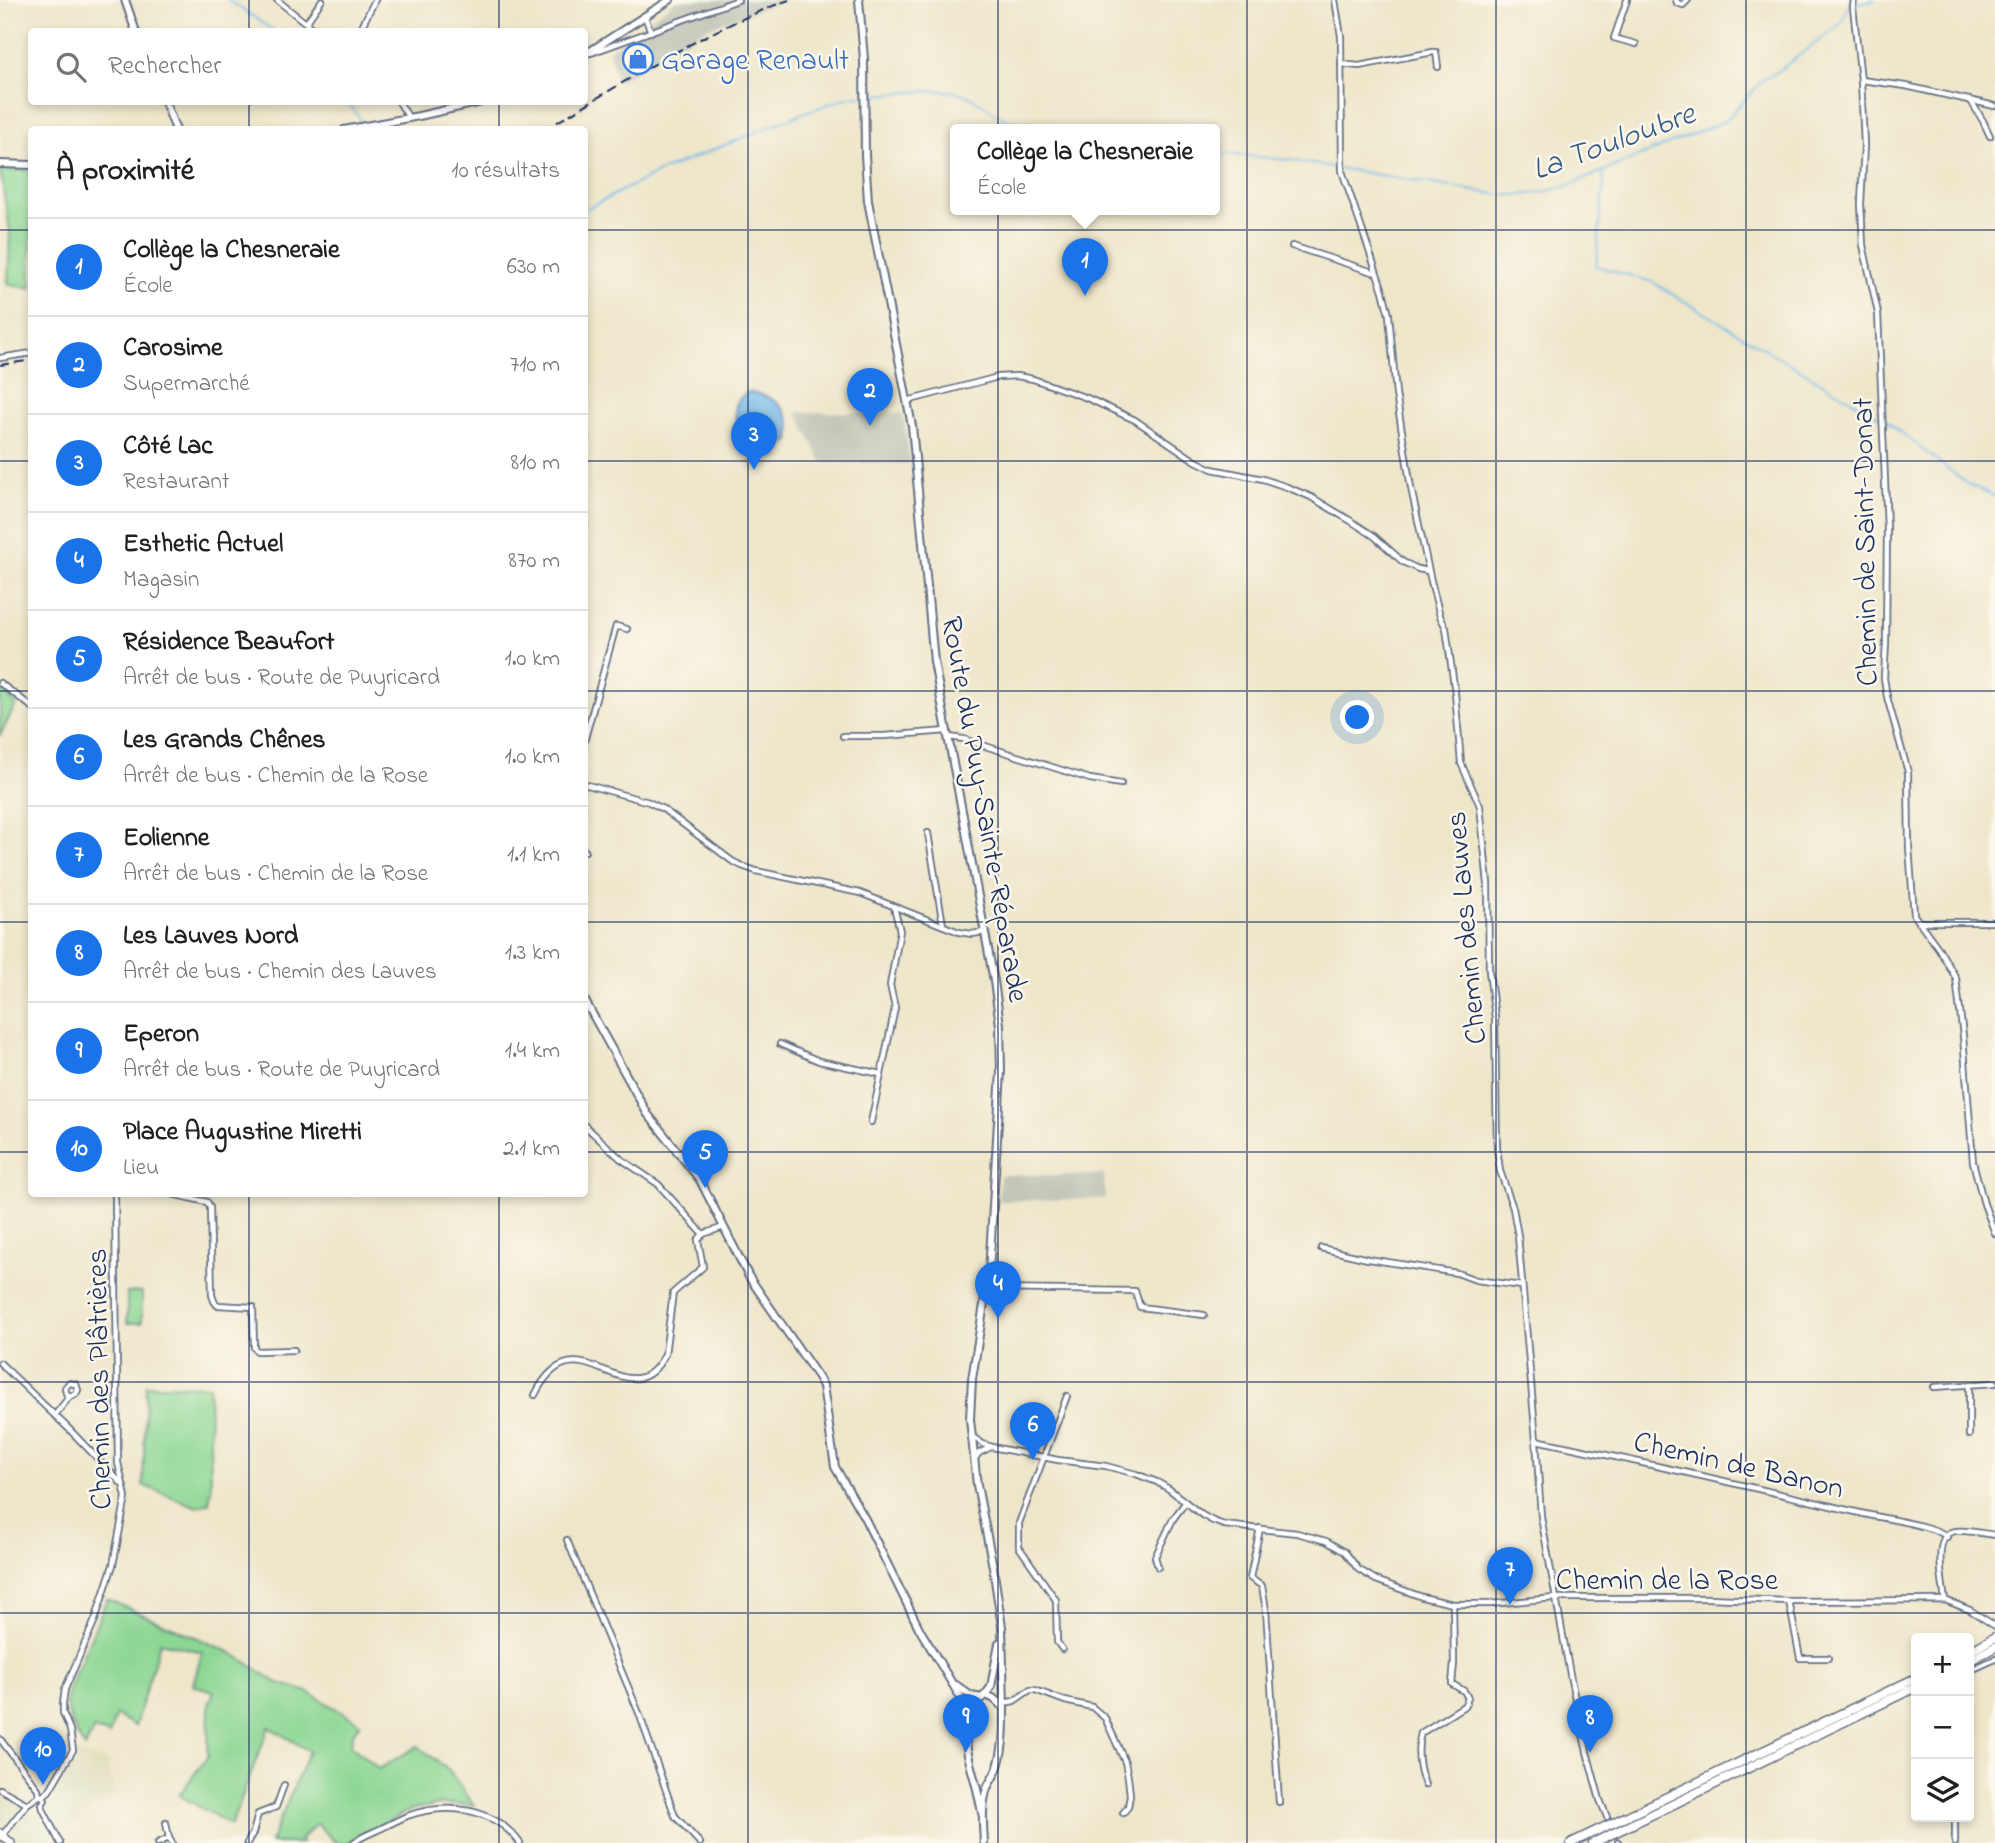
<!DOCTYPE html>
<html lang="fr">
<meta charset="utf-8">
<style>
:root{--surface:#fff;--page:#f2f2f2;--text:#202124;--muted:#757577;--line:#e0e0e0;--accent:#1a73e8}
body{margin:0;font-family:"Indie Flower",sans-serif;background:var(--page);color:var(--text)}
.controls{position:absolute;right:21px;bottom:21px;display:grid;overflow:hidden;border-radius:7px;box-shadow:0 4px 10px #0003}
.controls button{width:63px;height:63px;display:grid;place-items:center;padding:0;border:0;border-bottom:2px solid var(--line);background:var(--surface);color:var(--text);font:35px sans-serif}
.you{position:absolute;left:1358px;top:718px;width:24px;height:24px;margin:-18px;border:5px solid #fff;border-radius:50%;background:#1a73e8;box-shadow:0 0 0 10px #1a73e833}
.badge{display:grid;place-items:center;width:46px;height:46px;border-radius:50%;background:var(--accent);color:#fff;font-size:23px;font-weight:700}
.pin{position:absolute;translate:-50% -58px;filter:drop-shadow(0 2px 4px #0008)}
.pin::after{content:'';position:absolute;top:37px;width:24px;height:21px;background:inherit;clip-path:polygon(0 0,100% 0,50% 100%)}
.popup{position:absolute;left:950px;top:124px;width:270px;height:91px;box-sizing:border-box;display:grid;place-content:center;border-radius:7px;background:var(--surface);filter:drop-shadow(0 2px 5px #0005);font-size:23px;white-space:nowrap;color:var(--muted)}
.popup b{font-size:26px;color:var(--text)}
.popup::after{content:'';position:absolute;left:50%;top:100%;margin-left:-14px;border:14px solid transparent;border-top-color:var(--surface)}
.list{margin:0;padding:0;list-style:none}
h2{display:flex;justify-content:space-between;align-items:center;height:91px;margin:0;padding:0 28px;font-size:30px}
h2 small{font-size:23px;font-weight:400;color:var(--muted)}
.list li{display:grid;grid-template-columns:46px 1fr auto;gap:21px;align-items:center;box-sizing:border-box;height:98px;padding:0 28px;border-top:2px solid var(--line)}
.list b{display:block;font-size:26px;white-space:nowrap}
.list p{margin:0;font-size:23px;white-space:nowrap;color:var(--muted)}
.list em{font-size:23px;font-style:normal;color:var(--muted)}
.icon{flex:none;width:38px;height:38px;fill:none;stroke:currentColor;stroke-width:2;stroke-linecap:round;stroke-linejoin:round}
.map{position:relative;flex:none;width:1995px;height:1843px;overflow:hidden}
.search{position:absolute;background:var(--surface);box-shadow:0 4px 10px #0003;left:28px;top:28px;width:560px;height:77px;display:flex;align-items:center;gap:18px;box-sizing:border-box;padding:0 24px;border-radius:7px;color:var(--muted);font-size:26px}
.panel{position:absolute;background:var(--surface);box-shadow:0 4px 10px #0003;left:28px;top:126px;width:560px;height:1071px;border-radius:7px}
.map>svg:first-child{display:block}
</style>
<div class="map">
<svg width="1995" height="1843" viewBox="0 0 1995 1843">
<rect width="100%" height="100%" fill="#fbf7ec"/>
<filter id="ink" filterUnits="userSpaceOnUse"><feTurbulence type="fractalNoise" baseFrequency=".0143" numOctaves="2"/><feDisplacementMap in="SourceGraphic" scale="14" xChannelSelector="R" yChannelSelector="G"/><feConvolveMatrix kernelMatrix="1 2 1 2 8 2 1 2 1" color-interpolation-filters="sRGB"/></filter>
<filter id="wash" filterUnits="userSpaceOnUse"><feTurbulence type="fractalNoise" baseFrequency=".00686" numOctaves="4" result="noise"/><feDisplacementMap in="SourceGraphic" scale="28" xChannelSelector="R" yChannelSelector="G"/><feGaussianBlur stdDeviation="1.57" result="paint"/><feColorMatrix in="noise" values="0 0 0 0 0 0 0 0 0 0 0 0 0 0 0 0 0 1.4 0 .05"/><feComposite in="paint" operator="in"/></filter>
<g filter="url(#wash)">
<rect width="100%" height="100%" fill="#eee6c9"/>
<g fill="#dfddbb">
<path d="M77 1753 108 1762 110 1777 116 1794 100 1802 66 1830 56 1824 50 1814V1806L60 1781 66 1779 69 1767Z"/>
<path d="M0 1792 39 1815 56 1843H14L0 1829Z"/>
</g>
<g fill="#c3c6b9">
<path d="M677 0H786L707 28 617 82 609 50Z"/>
<path d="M797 412 903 413 910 464 822 462Z"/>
<path d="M1000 1175H1104L1105 1199 998 1201Z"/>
</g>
<g fill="#8dd794" stroke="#548379" stroke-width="2">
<path d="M0 169 31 170V288L8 284 10 231Z"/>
<path d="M0 687 16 704 0 736Z"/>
<path d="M142 1292V1323H127V1293Z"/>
<path d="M146 1385 209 1386 211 1488 209 1503 197 1507 143 1485Z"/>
<path d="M107 1599 232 1653 276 1682 308 1692 360 1723 352 1735 351 1746 379 1769 418 1746 449 1771 474 1805 445 1804 413 1809 356 1837 348 1843H336L317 1824 300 1840 303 1843H270L309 1751 269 1727 231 1825 179 1795 208 1756 209 1705 214 1691 193 1685 202 1652 160 1642 135 1726 116 1715 109 1735 94 1729 85 1748 77 1735 68 1713 66 1704 68 1691Z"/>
</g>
<path fill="#70b7e7" stroke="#4673a2" stroke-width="2" d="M749 392C775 395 796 413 790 441L782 445 778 456C754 465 714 406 749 392Z"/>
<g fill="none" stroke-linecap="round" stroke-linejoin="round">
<g stroke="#70b7e7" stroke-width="2">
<path d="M228 0 276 32"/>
<path d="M1856 3 1875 0"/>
<path d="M867 96C893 94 942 86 966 95 980 100 1000 120 1013 122 1030 124 1040 124 1056 130"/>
<path d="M348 102 363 123"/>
<path d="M1214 153 1289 160 1500 195C1525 196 1542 193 1567 186L1725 121 1763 80 1777 72 1841 24 1851 0"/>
<path d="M1603 171 1604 183 1596 266 1652 282 1880 417"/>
<path d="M584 210 659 172 803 113 849 97 862 96"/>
<path d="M1885 420 1967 484 1995 496"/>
</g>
</g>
</g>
<g filter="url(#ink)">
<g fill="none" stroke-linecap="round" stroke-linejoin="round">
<path stroke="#c4c1b4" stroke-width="4.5" stroke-dasharray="4.5 2" stroke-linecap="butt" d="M1607 1817 1618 1842"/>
<g stroke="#656f83" stroke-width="8">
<g id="minor">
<path d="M277 0 317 32"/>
<path d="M1335 0 1341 36 1342 171 1383 291 1389 315 1396 394 1411 488 1431 581 1440 616 1446 628 1455 693 1461 763 1480 806 1488 884 1489 971 1495 1018 1497 1148 1500 1171 1513 1208 1518 1236 1536 1440 1541 1517 1572 1685 1587 1752 1600 1800 1607 1817"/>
<path d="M1627 0 1614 38 1636 44"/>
<path d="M1676 0 1677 3 1683 5 1688 0"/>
<path d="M1854 0 1853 7 1861 80 1864 145 1861 204 1863 245 1878 313 1887 529 1886 643 1884 678 1887 697 1908 772 1909 847 1914 915 1939 949 1956 978 1963 1036 1973 1162 1984 1204 1995 1233"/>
<path d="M645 17 651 32"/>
<path d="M306 23 322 0"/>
<path d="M359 32 375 0"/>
<path d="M591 53 738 0"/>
<path d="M1341 64 1359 66 1433 52H1436L1438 67"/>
<path d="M1861 80 1906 86 1995 106"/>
<path d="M1971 101 1983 121 1990 136"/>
<path d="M399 102 409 118"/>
<path d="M1292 246 1376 273"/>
<path d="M0 358 32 353"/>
<path d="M907 401 998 377 1017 376 1033 379 1087 398 1135 420 1194 460 1212 469 1263 479 1287 487 1311 497 1351 521 1374 536 1403 562 1418 569 1428 571"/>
<path d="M0 683 32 707"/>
<path d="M843 736H884L947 731"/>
<path d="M949 737 963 739 1090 779 1121 784"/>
<path d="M584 742 616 626 627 629"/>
<path d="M584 784 649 802 663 809 732 861 742 866 756 871 860 893 959 932 972 934 984 932"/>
<path d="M928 833 943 925"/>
<path d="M584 851H585"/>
<path d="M1919 922H1995"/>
<path d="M780 1044 819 1061 881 1074"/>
<path d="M871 1122 895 1008 890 985 900 931 894 907"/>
<path d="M584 1125 621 1159 658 1184 703 1234 724 1227"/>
<path d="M172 1194 207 1202 210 1207 212 1295 214 1301 217 1305 253 1307 254 1348 257 1351 294 1350"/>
<path d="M1321 1248 1368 1259 1457 1273 1476 1280 1522 1286"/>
<path d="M987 1289 1135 1291 1140 1307 1204 1315"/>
<path d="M0 1363 68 1428 121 1483"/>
<path d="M69 1383 76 1384 78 1390 76 1394 70 1396 66 1393 65 1388Z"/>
<path d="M1969 1385V1435"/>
<path d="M1934 1387 1995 1383"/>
<path d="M535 1395C541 1383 550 1369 564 1364 598 1352 638 1409 665 1354L673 1293 703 1267 698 1240 703 1234"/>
<path d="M55 1415 70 1396"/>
<path d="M973 1437 983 1444 992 1447 1058 1460 1106 1466 1136 1474 1157 1482 1169 1489 1202 1515 1213 1521 1224 1525 1297 1533 1326 1541 1345 1552 1358 1569 1376 1580 1422 1597 1453 1604H1490L1555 1598H1708L1789 1601 1945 1600 1970 1610 1995 1626"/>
<path d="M1536 1440C1645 1463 1753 1487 1860 1513 1879 1518 1936 1525 1947 1537"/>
<path d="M974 1460 979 1453 991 1447"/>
<path d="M1260 1528 1250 1578 1262 1586 1266 1610 1279 1802"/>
<path d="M567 1540 639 1713 675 1816 700 1843"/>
<path d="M1158 1567 1155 1557 1173 1519 1185 1503"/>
<path d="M1945 1600C1943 1585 1933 1538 1951 1532 1960 1528 1984 1534 1995 1535"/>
<path d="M1789 1601 1800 1658H1828"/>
<path d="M1062 1649 1057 1642 1056 1600 1019 1547V1523L1067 1396"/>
<path d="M1969 1671 1995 1659"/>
<path d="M1004 1703 1014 1701 1030 1690H1035L1065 1701 1092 1707 1105 1718 1125 1762 1128 1777 1130 1795 1128 1807 1123 1813"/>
<path d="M0 1739 38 1789 39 1796"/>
<path d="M1425 1785C1419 1769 1416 1750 1421 1733L1464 1706 1468 1698 1464 1691 1452 1684 1454 1663 1453 1604"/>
<path d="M0 1789 27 1804"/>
<path d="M43 1796 45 1800 42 1804 43 1809 60 1843"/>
<path d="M1955 1817V1843"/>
<path d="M166 1823 169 1838 172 1843"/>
<path d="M0 1838 27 1804 39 1796H43L49 1791 73 1750 70 1730 63 1713V1703L65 1689 95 1620 113 1565 126 1497 118 1463 115 1194"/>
<path d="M1618 1842 1619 1843"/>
<path d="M158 1843 169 1838"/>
<path d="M247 1843 253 1833 258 1814 276 1807 284 1785"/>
<path d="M353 1843C362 1836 372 1833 382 1828 390 1824 398 1820 407 1816 446 1802 494 1807 520 1843"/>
</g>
</g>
<g stroke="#656f83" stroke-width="10">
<g id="tertiary">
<path d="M125 0 136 32"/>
<path d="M859 0 864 59 865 155 868 201 912 426 934 662 994 981 1000 1025 1001 1071 989 1273 972 1379 970 1419 977 1485 993 1567 1002 1627 1004 1708"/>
<path d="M165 102 176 130"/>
<path d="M985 1695 991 1687 999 1643"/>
</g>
</g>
<g stroke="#656f83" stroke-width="10">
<g id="secondary">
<path d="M584 55 670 0"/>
<path d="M344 130 419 116 481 102"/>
<path d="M0 164 32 165"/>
<path d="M584 999 647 1113 700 1180 749 1277 818 1377 823 1386 835 1467 865 1519 920 1630 965 1705 968 1716"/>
<path d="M956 1685 971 1696 982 1698"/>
<path d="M983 1817C980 1804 978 1791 974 1778 966 1748 955 1718 985 1695L993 1698 1004 1708C1004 1727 1004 1746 999 1763 997 1773 991 1779 987 1788 981 1806 983 1825 984 1843"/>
</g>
</g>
<g stroke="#656f83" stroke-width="10">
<path id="primary" d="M0 1833 11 1843"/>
</g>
<g stroke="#656f83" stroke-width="11">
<g id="trunk">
<path d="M1969 1652 1995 1637"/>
<path d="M1969 1661 1995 1647"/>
<path d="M1571 1843 1916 1678"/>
<path d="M1593 1843 1916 1687"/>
</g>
</g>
<use href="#minor" stroke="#fff" stroke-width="4.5"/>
<use href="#tertiary" stroke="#fff" stroke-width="6"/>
<use href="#secondary" stroke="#fff" stroke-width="6"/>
<use href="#primary" stroke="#fff" stroke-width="7"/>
<use href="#trunk" stroke="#fff" stroke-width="8"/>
<g stroke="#1b2f5e" stroke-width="2" stroke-dasharray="10 5" stroke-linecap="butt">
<path d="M544 130C623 83 702 31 789 0"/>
<path d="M0 365 32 360"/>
</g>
</g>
</g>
<path fill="none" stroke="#1b2f5e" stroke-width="2" stroke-opacity="0.55" d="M249 0V32M499 0V32M748 0V1843M998 0V1843M1247 0V1843M1496 0V1843M1746 0V1843M249 102V130M499 102V130M0 230H32M584 230H1995M0 461H32M584 461H1995M0 691H32M584 691H1995M0 922H32M584 922H1995M0 1152H32M584 1152H1995M249 1194V1843M499 1194V1843M0 1382H1995M0 1613H1995"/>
<defs>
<g id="shop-ring" transform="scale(1.575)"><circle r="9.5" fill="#fbf7ec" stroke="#3f7fe0" stroke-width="1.5"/><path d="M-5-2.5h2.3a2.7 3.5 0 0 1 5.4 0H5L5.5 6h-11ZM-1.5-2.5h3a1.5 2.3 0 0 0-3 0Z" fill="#3f7fe0"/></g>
</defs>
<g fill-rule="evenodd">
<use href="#shop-ring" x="638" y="59"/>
</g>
<g text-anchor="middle" stroke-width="5" stroke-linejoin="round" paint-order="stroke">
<g font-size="30" fill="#366cbe" stroke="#fbf7ec" text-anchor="start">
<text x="661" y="69">Garage Renault</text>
</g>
<g font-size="30" fill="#1b2f5e" stroke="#fbf7ec">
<text transform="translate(1864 542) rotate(-91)" y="10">Chemin de Saint-Donat</text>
<text transform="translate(986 809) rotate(80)" y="10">Route du Puy-Sainte-Réparade</text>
<text transform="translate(1465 928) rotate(-95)" y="10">Chemin des Lauves</text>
<text transform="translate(98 1379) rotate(-91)" y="10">Chemin des Plâtrières</text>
<text transform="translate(1739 1464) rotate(13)" y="10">Chemin de Banon</text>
<text x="1667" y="1589">Chemin de la Rose</text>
</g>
<g font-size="32" font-style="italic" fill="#355887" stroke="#fbf7ec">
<text transform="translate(1613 140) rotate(-20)" y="11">La Touloubre</text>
</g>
</g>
</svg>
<div class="controls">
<button>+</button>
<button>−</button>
<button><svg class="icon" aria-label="layers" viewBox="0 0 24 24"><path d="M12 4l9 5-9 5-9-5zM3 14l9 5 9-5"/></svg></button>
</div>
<div class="you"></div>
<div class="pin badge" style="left:1085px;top:296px">1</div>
<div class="popup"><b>Collège la Chesneraie</b>École</div>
<div class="pin badge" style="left:870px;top:426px">2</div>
<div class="pin badge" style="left:754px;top:470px">3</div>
<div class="pin badge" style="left:998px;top:1319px">4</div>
<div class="pin badge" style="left:705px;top:1188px">5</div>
<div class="pin badge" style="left:1033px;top:1460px">6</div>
<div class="pin badge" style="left:1510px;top:1605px">7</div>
<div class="pin badge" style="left:1590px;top:1753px">8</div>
<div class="pin badge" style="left:966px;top:1752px">9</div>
<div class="pin badge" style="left:43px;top:1785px">10</div>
<div class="search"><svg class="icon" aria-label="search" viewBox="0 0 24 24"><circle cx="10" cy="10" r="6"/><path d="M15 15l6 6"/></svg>Rechercher</div>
<section class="panel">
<h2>À proximité<small>10 résultats</small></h2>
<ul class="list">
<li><span class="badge">1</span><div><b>Collège la Chesneraie</b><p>École</p></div><em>630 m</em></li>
<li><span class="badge">2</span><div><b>Carosime</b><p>Supermarché</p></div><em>710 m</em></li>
<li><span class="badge">3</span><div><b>Côté Lac</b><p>Restaurant</p></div><em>810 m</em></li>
<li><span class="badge">4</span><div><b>Esthetic Actuel</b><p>Magasin</p></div><em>870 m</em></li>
<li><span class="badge">5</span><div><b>Résidence Beaufort</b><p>Arrêt de bus · Route de Puyricard</p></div><em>1.0 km</em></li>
<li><span class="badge">6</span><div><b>Les Grands Chênes</b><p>Arrêt de bus · Chemin de la Rose</p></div><em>1.0 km</em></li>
<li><span class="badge">7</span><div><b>Eolienne</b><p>Arrêt de bus · Chemin de la Rose</p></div><em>1.1 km</em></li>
<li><span class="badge">8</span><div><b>Les Lauves Nord</b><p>Arrêt de bus · Chemin des Lauves</p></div><em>1.3 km</em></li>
<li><span class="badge">9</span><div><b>Eperon</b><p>Arrêt de bus · Route de Puyricard</p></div><em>1.4 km</em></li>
<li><span class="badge">10</span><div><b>Place Augustine Miretti</b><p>Lieu</p></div><em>2.1 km</em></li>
</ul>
</section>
</div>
